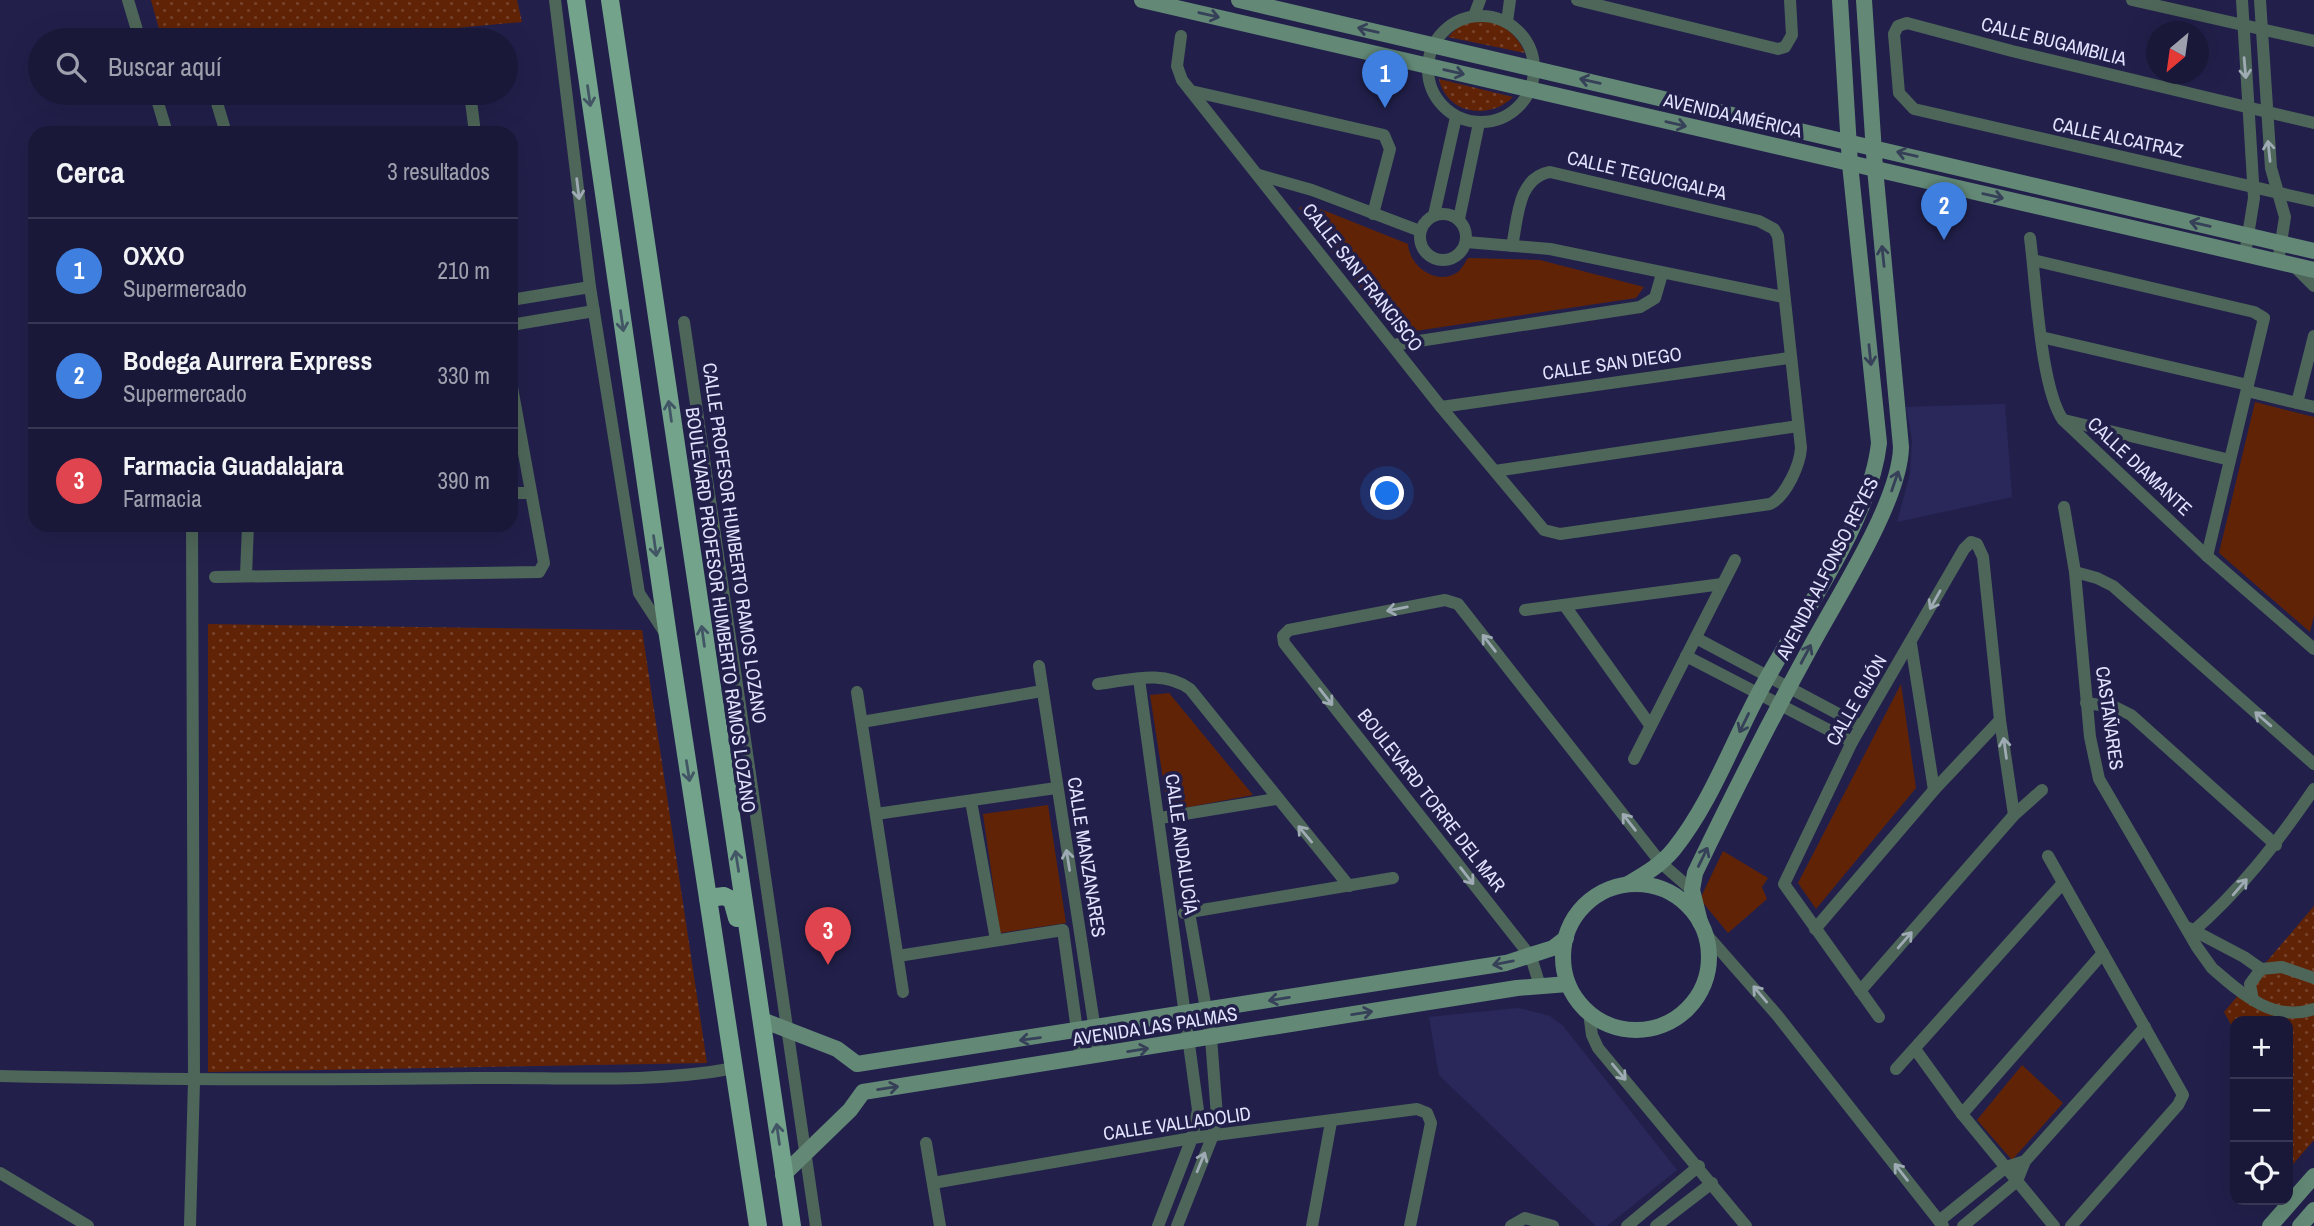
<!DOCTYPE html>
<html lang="es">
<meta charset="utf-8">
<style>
:root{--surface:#1a1838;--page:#232140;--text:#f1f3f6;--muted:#9fa0ae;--line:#383753;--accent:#b45309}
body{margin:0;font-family:"Archivo Narrow",sans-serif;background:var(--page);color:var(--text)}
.controls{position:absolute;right:21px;bottom:21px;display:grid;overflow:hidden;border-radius:14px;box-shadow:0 7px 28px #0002}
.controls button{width:63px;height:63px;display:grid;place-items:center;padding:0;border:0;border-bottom:2px solid var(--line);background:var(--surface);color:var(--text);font:35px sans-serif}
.compass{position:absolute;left:2146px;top:21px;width:63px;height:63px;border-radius:50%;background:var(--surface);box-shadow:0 7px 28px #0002;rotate:209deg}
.you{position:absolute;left:1388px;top:494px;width:24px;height:24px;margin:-18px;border:5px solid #fff;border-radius:50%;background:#1a73e8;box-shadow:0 0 0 10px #1a73e833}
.badge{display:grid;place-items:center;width:46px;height:46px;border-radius:50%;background:var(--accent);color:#fff;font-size:23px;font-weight:700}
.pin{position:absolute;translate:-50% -58px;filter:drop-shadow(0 2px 4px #0008)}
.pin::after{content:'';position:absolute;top:37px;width:24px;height:21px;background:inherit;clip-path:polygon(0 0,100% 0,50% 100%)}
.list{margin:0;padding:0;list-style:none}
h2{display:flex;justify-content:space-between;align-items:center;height:91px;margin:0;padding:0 28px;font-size:30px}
h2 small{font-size:23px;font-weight:400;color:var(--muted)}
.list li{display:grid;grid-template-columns:46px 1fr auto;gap:21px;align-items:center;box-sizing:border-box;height:105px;padding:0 28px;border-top:2px solid var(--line)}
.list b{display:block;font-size:26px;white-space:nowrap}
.list p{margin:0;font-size:23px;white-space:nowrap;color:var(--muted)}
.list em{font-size:23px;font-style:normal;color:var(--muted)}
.icon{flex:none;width:38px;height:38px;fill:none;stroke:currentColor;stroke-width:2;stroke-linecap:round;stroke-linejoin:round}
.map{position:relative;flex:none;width:2314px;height:1226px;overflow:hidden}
.search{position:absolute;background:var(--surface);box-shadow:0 7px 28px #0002;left:28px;top:28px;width:490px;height:77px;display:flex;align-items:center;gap:18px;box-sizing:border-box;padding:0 24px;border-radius:38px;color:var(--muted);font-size:26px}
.panel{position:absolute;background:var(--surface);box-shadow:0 7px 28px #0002;left:28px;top:126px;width:490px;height:406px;border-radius:21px}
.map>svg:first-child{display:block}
</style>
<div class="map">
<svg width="2314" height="1226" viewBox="0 0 2314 1226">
<defs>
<pattern id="grass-dots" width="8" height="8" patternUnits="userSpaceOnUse" patternTransform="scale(1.75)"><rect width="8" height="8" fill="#612306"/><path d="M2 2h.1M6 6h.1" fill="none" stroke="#77432b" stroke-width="1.8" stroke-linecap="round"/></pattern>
</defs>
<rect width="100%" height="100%" fill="#22204b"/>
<g fill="#2a285a">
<path d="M2005 404 2012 497 1897 522 1910 474 1912 440 1906 407Z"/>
<path d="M1518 1008 1550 1016 1563 1026 1677 1170 1607 1226H1596L1439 1075 1429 1017Z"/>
</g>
<g fill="url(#grass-dots)">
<path d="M151 0H517L522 22 327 40H162Z"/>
<path d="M1482 19C1503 24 1516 33 1525 53L1448 37 1461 24Z"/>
<path d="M1439 79 1513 97C1490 120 1447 115 1439 79Z"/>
<path d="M208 624 642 630 707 1063 208 1072Z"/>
<path d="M2314 906V1140L2288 1170V1021H2235V1032L2224 1012Z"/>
</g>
<g fill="#612306">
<path d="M1308 204 1408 244C1409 266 1437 287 1458 272 1462 269 1465 262 1468 258L1540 260 1644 287 1636 298 1395 334 1299 208Z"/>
<path d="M2255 402 2314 417V616L2310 632 2219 553Z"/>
<path d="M1901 684 1916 788 1816 909 1798 883Z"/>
<path d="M1169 693 1253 795 1168 811 1150 695Z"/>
<path d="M1048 805 1066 923 1000 933 983 814Z"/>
<path d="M1723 851 1768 878 1762 887 1767 899 1728 933 1700 899Z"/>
<path d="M2022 1065 2063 1103 2012 1160 1977 1120Z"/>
</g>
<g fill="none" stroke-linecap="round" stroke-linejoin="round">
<g stroke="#4e6659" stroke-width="12">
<path d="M128 0 140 40"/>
<path d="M555 0 590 287 639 593 667 636"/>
<path d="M1577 0 1778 49 1785 47 1792 35 1790 0"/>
<path d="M2132 0 2314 41"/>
<path d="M2242 0 2254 198 2245 254"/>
<path d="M2260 0 2271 168 2285 217 2278 262"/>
<circle cx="1481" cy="69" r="53"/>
<path d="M1474 16 1480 0"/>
<path d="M1507 22 1510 0"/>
<path d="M1181 36 1177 66 1182 80 1441 407 1544 530 1560 534 1770 504C1786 496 1800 465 1801 448L1778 236 1774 229 1759 221 1550 172C1517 178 1518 219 1512 246"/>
<path d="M1191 91 1384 135 1390 149 1373 214"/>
<path d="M155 93 167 133"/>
<path d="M214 93 226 133"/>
<path d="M470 93 475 133"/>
<path d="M185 95 201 93"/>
<path d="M2314 123 2012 51 1907 23 1898 26 1894 34 1899 93 1914 109 2314 201"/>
<path d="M1259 175 1312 190 1420 231"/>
<circle cx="1443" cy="237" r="23"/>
<path d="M1434 215 1456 117"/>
<path d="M1459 219 1479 123"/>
<path d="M2030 238C2036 282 2040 387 2063 420L2207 556 2314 649"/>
<path d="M1466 242 1550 249 1783 297"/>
<path d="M2033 260 2254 312 2264 318 2207 556"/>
<path d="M2294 266 2314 286"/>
<path d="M511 300 590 287"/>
<path d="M684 322 816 1226"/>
<path d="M511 325 594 311"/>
<path d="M2041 337 2248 385"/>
<path d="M1393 345 1640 307 1655 298 1662 274"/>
<path d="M2247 391 2314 407"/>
<path d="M2297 403 2314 336"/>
<path d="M1441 407 1789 358"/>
<path d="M2064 420 2230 460"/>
<path d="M1495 471 1798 426"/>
<path d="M511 493H530"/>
<path d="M2064 507 2075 572 2090 737 2099 779 2197 947 2212 968C2241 993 2273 1023 2314 1009"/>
<path d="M2075 572 2097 578 2113 586 2314 764"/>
<path d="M246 575 248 525"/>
<path d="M215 577 539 572 544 563 511 382"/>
<path d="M1565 606 1650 725"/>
<path d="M1525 610 1722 584"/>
<path d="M1696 638 1861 726"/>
<path d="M1911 644 1934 790"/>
<path d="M1686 656 1852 742"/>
<path d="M1039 666 1099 1056"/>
<path d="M1139 679 1198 1110 1192 1138 1158 1226"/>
<path d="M1098 684C1130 680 1163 669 1190 689L1349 886"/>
<path d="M857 692 903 992"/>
<path d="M2086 703 2115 707 2131 715 2276 845"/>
<path d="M862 722 1042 691"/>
<path d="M1634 759 1735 560"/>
<path d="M971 801 996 940"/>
<path d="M876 814 1056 788"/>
<path d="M1160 818 1276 799"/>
<path d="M2048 856 2183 1095 2178 1105 2071 1226"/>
<path d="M1184 913 1393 878"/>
<path d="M2189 928 2244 957 2261 969 2282 967 2314 978"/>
<path d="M1815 929 1934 790 2000 720"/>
<path d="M1705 933 1777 1015 1943 1226"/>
<path d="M2190 934C2240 891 2277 843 2314 789"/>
<path d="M898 956 1063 930 1081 1059"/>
<path d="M1540 986 1531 957 1284 643 1283 636 1289 630 1445 600 1458 604 1661 863 1692 890"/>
<path d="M1860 991 2014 815 2042 790"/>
<path d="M2253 1000 2250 984 2261 969"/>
<path d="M1589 1013 1592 1035 1598 1048 1746 1226"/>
<path d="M1879 1017 1784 884 1852 742 1964 549 1971 542 1977 544 1983 557 2000 720 2014 815"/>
<path d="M1915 1049 1962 1114 2054 1226"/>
<path d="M1896 1069 2063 883"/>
<path d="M0 1076C159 1080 317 1080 476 1078 561 1077 651 1084 735 1068"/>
<path d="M1962 1114 2103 953"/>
<path d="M926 1143 940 1226"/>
<path d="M0 1173 88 1226"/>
<path d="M933 1183 1192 1138 1417 1109 1427 1113 1431 1123 1410 1226"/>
<path d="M1939 1221 2006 1167 2025 1161"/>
<path d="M190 1226 194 1081 192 525"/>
<path d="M1177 1226 1213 1135 1217 1116 1211 1038 1189 912"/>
<path d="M1312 1226 1331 1122"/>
<path d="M1511 1226 1525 1218 1553 1226"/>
<path d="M1627 1226 1699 1166"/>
<path d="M1656 1226 1712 1183"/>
<path d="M1963 1226 2017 1181 2025 1161 2145 1027"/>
</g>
<g stroke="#638976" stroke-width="16">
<path d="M1142 0 2314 270"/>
<path d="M1239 0 2314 251"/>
<path d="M1628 884C1645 874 1661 865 1674 849 1710 804 1731 746 1758 695 1796 621 1870 525 1879 443L1850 164 1840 0"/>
<circle cx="1636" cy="957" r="73"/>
<path d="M1700 922 1692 890 1695 873C1731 798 1769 723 1809 650 1836 599 1900 502 1901 447L1875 168 1864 0"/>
<path d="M762 1020 837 1049 857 1064 1506 963 1553 948 1566 938"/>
<path d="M783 1175 850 1110 863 1092 1517 988 1568 984"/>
<path d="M2270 1226 2314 1176"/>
<path d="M2300 1226 2314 1210"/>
</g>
<g stroke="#73a48b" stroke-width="18">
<path d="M576 0 668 636 758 1226"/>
<path d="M610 0 792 1226"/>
<path d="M708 898 724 896 732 900 737 918"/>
</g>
</g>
<defs><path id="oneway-shaft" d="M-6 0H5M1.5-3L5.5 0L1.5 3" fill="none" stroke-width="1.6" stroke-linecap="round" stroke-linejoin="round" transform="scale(1.75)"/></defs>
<g stroke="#364058">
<use href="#oneway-shaft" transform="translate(1209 15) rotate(13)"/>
<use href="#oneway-shaft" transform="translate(1368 30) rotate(-167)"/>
<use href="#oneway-shaft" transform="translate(1454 72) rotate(13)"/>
<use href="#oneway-shaft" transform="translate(1590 81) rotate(-167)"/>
<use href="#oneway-shaft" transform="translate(1676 124) rotate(13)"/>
<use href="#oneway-shaft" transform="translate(1907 154) rotate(-167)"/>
<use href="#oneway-shaft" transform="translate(1993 196) rotate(13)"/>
<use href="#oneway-shaft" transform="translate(2200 224) rotate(-167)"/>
<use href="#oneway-shaft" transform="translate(1883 256) rotate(-96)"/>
<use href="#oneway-shaft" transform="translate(1870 355) rotate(84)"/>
<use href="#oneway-shaft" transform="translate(1895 481) rotate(-71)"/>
<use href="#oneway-shaft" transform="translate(1806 654) rotate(-62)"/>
<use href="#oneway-shaft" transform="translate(1744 723) rotate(116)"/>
<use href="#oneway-shaft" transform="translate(1703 857) rotate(-64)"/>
<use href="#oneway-shaft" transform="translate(1503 963) rotate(169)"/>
<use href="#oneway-shaft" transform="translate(1279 999) rotate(171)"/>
<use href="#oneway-shaft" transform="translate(1362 1013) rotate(-9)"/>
<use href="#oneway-shaft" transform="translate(1030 1039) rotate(172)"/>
<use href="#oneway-shaft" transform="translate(1138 1050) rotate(-9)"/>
<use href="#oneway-shaft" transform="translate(888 1088) rotate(-9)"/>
</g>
<g stroke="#9fabb4">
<use href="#oneway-shaft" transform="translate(2245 68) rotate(85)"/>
<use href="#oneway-shaft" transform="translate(2269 151) rotate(-96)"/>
<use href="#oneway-shaft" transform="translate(578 189) rotate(83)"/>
<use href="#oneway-shaft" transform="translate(1935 600) rotate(119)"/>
<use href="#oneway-shaft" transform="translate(1397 609) rotate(169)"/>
<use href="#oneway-shaft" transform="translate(1489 643) rotate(-128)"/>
<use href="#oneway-shaft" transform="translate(1326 697) rotate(52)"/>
<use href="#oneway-shaft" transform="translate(2263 719) rotate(-139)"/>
<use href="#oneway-shaft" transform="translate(2005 748) rotate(-98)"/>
<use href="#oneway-shaft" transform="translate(1629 822) rotate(-128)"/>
<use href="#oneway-shaft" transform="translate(1305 834) rotate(-130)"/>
<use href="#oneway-shaft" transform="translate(1068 860) rotate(-99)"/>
<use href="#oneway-shaft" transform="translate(1467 876) rotate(52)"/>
<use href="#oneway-shaft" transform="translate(2240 887) rotate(-49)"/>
<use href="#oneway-shaft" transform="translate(1905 940) rotate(-49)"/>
<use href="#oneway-shaft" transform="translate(1760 994) rotate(-130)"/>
<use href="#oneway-shaft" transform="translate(1619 1072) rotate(50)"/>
<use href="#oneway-shaft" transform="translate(1201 1162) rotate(-68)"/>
<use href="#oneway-shaft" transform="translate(1901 1172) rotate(-128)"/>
</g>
<g stroke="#425565">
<use href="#oneway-shaft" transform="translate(589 96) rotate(82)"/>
<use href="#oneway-shaft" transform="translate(622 321) rotate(82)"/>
<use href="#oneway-shaft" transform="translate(670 411) rotate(-98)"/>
<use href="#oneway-shaft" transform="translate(655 546) rotate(82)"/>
<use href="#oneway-shaft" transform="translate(703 636) rotate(-98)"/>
<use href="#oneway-shaft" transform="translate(688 771) rotate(81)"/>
<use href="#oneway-shaft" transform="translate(737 861) rotate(-99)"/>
<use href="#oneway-shaft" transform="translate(778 1134) rotate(-98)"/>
</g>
<g text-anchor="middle" stroke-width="7" stroke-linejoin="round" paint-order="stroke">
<g font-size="19" fill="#e1e3ff" stroke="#22204b">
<text transform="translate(2054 41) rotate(14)" y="7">CALLE BUGAMBILIA</text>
<text transform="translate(1733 115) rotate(13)" y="7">AVENIDA AMÉRICA</text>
<text transform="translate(2118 137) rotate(12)" y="7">CALLE ALCATRAZ</text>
<text transform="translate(1647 175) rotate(13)" y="7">CALLE TEGUCIGALPA</text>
<text transform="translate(1363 277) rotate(52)" y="7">CALLE SAN FRANCISCO</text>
<text transform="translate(1612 363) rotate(-8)" y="7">CALLE SAN DIEGO</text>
<text transform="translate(2140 466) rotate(43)" y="7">CALLE DIAMANTE</text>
<text transform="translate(735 543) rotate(82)" y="7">CALLE PROFESOR HUMBERTO RAMOS LOZANO</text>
<text transform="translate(1827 568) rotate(-63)" y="7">AVENIDA ALFONSO REYES</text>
<text transform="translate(721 610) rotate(82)" y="7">BOULEVARD PROFESOR HUMBERTO RAMOS LOZANO</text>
<text transform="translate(1856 700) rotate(-60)" y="7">CALLE GIJÓN</text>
<text transform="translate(2110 718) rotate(82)" y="7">CASTAÑARES</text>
<text transform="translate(1432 800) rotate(52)" y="7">BOULEVARD TORRE DEL MAR</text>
<text transform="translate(1182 844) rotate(82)" y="7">CALLE ANDALUCÍA</text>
<text transform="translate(1087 857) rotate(81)" y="7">CALLE MANZANARES</text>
<text transform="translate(1155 1026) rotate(-9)" y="7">AVENIDA LAS PALMAS</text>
<text transform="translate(1177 1123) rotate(-8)" y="7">CALLE VALLADOLID</text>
</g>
</g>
</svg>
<div class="controls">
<button>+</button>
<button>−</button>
<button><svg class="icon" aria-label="locate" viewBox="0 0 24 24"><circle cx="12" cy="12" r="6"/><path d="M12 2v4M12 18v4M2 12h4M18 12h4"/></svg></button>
</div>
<svg class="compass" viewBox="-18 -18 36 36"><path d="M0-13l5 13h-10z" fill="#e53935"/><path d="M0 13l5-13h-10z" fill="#9fa0ae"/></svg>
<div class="you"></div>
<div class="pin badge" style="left:1385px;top:108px;background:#3f7fe0">1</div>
<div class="pin badge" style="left:1944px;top:240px;background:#3f7fe0">2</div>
<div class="pin badge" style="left:828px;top:965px;background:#e0444e">3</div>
<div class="search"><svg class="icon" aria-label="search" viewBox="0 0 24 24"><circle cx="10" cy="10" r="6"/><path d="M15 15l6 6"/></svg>Buscar aquí</div>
<section class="panel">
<h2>Cerca<small>3 resultados</small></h2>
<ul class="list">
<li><span class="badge" style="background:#3f7fe0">1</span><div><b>OXXO</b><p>Supermercado</p></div><em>210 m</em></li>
<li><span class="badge" style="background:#3f7fe0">2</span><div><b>Bodega Aurrera Express</b><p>Supermercado</p></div><em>330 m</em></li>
<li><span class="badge" style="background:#e0444e">3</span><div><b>Farmacia Guadalajara</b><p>Farmacia</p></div><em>390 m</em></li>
</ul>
</section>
</div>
